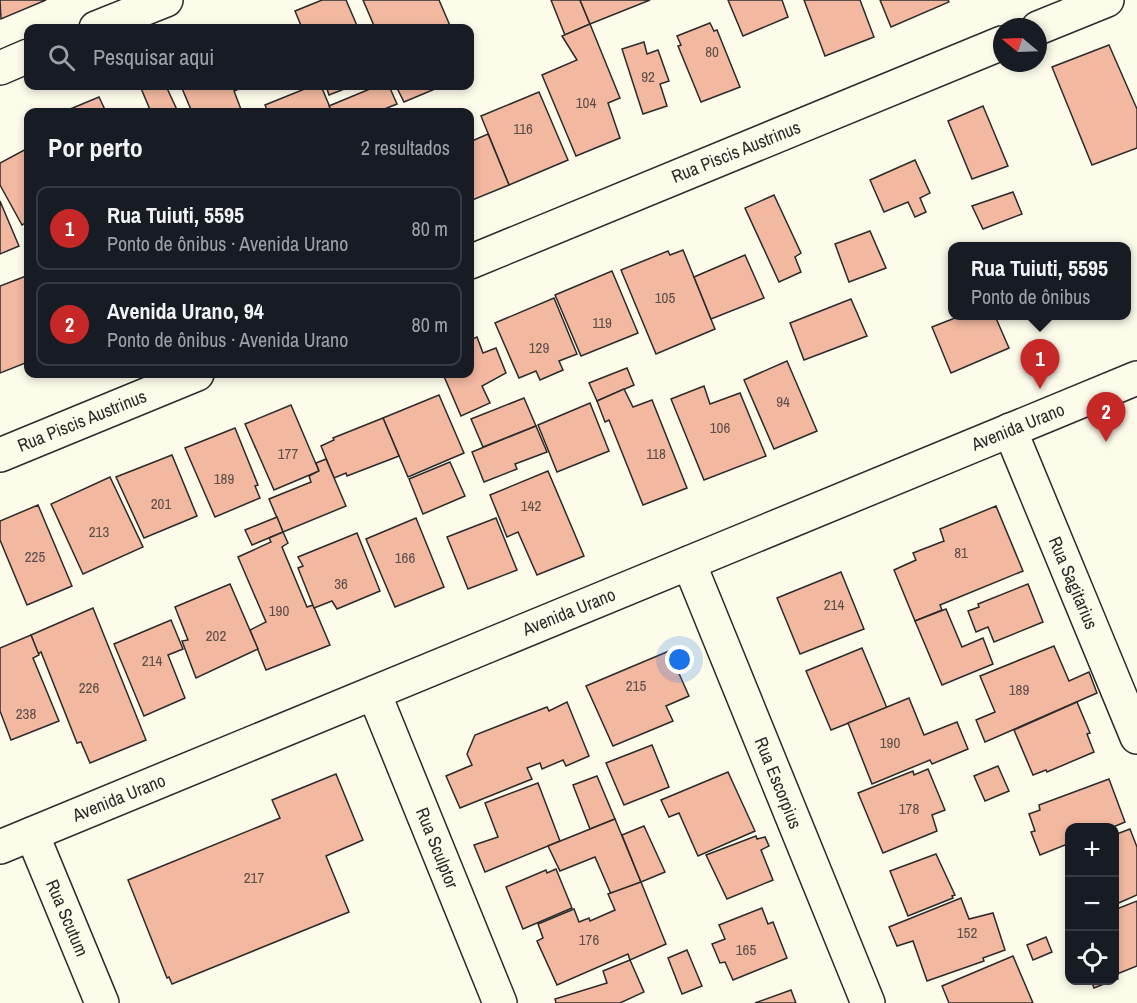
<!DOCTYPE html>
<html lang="pt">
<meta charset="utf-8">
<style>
:root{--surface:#171b24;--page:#242831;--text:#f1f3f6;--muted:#9ea1a6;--line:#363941;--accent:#c62828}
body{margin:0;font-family:"Archivo Narrow",sans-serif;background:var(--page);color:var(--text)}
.controls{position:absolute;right:18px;bottom:18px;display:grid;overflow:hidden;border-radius:12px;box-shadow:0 3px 9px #0003}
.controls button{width:54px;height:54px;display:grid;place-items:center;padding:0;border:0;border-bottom:2px solid var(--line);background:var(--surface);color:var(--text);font:30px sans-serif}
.compass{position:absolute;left:993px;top:18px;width:54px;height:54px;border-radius:50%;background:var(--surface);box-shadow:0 3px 9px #0003;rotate:289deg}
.you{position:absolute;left:680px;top:660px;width:21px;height:21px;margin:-15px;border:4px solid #fff;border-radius:50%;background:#1a73e8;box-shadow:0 0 0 9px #1a73e833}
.badge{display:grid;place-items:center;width:39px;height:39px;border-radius:50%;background:var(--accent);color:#fff;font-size:20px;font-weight:700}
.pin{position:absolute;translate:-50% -50px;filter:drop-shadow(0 2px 3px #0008)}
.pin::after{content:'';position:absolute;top:32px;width:21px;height:18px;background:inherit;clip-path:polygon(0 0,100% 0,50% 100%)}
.popup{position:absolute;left:948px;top:242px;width:183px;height:78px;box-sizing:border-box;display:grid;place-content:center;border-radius:12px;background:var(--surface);filter:drop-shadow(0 2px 4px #0005);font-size:20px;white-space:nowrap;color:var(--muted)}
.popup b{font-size:22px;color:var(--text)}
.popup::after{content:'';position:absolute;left:50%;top:100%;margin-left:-12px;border:12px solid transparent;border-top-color:var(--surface)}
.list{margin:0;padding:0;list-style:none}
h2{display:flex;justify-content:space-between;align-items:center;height:78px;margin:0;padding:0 24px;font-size:26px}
h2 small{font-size:20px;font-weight:400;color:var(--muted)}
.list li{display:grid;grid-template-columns:39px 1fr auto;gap:18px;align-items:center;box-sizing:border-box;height:84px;margin:0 12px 12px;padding:0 12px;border:2px solid var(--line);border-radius:12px}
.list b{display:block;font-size:22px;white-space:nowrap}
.list p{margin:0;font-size:20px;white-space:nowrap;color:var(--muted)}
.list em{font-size:20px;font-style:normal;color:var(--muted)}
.icon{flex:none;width:33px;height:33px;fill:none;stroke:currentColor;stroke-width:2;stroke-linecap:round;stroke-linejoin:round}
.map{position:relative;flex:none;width:1137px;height:1003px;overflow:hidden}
.search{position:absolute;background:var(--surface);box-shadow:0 3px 9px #0003;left:24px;top:24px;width:450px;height:66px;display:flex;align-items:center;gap:15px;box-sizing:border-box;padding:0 21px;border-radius:12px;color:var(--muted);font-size:22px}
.panel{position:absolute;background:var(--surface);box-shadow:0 3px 9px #0003;left:24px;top:108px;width:450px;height:270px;border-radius:12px}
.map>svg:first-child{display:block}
</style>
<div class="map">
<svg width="1137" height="1003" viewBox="0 0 1137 1003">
<rect width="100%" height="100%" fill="#fdfbea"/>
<g fill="#f2b8a0" stroke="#2b2b2b" stroke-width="1.5">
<path d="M0 0H46L1 19Z"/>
<path d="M322 0H346L358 28H302L295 11Z"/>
<path d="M363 0H439L451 28H375Z"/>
<path d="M551 0H580L590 24 565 35Z"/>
<path d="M580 0H650L590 24Z"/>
<path d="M728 0H782L788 17 743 36Z"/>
<path d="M804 0H860L874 37 825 56Z"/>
<path d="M880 0H948L949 2 891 27Z"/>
<path d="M710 23 714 31 717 30 740 87 701 102 678 46 681 45 677 36Z"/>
<path d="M590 24 620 98 608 103 620 138 576 156 542 75 577 60 562 36Z"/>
<path d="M644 42 647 54 658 50 669 81 660 84 667 106 643 114 622 49Z"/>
<path d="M1109 45 1137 109V148L1092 165 1052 67Z"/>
<path d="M140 86H166L178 112H151Z"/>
<path d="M181 86H246L234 91 242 112H192Z"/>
<path d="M312 86H321L332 112H268L265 105Z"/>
<path d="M326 86H352L329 95Z"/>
<path d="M377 86H389L397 104 377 112H332L329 106Z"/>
<path d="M396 86H442L404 102Z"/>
<path d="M539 92 568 160 509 185 481 116Z"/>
<path d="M99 97 106 112H63Z"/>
<path d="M983 106 1008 166 972 179 948 121Z"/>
<path d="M488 134 509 185 470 201V136L472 141Z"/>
<path d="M28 148V221L22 225 0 185V163Z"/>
<path d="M915 160 930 193 920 198 926 212 915 217 908 202 884 212 870 180Z"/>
<path d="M1013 192 1022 214 983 229 972 206Z"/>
<path d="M774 195 801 253 795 257 801 272 779 282 745 208Z"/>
<path d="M0 201 19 246 0 254Z"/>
<path d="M870 231 886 268 849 282 835 244Z"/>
<path d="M683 250 715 329 656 354 621 270 668 251 670 255Z"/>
<path d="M745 255 764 298 711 319 694 277Z"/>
<path d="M612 271 638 333 581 356 555 295Z"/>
<path d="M26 276 28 283V362L0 373V286Z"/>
<path d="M554 298 577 354 559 361 563 370 540 380 536 371 519 378 495 323Z"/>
<path d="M851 299 867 336 804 360 790 323Z"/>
<path d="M960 316H995L1009 348 951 373 932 327Z"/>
<path d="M477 337 483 353 496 348 506 373 482 386 490 403 461 416 443 374H470V340Z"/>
<path d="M787 361 817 431 774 449 744 380Z"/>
<path d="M627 368 634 385 597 401 589 383Z"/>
<path d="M704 386 710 404 740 393 766 456 704 480 671 399Z"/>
<path d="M624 389 633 407 652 400 687 488 643 505 609 420 605 422 597 401Z"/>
<path d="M439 395 464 453 408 477 383 418Z"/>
<path d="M524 398 536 426 483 447 471 419Z"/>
<path d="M590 403 609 451 557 472 538 425Z"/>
<path d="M291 405 319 471 274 490 245 424Z"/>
<path d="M383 418 399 456 347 476 346 473 334 478 321 446 334 440 333 438Z"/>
<path d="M536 426 547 452 515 464 517 469 484 482 472 452Z"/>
<path d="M235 428 258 485 255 486 260 498 215 517 185 448Z"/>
<path d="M172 455 197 516 144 538 116 477Z"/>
<path d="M326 459 346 506 283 532 269 499 311 482 309 476 319 471 316 463Z"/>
<path d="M450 462 465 496 423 514 409 479Z"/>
<path d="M548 471 584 556 537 575 518 532 507 537 490 495Z"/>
<path d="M110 477 143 547 83 574 51 504Z"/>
<path d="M38 505 72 586 27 605 0 540V521Z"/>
<path d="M996 506 1023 571 940 605 942 610 915 621 894 570 916 560 913 553 944 541 940 529Z"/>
<path d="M277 517 283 532 252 545 245 530Z"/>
<path d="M416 518 444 587 395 607 366 539Z"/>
<path d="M496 518 517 570 468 589 447 537Z"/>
<path d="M283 532 288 543 282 547 307 607 313 605 330 645 266 670 250 630 266 622 238 557 271 542 269 538Z"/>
<path d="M357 533 380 591 337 609 332 601 314 608 298 568 303 566 298 557Z"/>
<path d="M841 572 864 629 800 654 777 598Z"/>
<path d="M230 584 258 649 196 678 182 641 188 640 175 607Z"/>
<path d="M1028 584 1043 622 994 642 988 627 976 632 968 611 979 607 978 604Z"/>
<path d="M93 608 146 740 90 763 81 742 77 743 41 652 38 654 31 635Z"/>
<path d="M946 609 962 647 983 638 993 664 942 685 915 621Z"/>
<path d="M171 620 183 649 168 655 185 698 144 716 114 644Z"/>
<path d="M31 635 39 655 33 658 59 721 11 740 0 711V648Z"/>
<path d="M1054 646 1069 681 1089 672 1097 693 985 742 976 720 995 712 980 676Z"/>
<path d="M862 648 887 708 831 730 806 671Z"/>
<path d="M669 651 689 696 666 706 673 721 613 746 586 686Z"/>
<path d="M909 698 924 735 957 722 968 749 932 764 930 760 872 784 848 723Z"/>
<path d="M567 702 589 756 566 766 563 760 542 769 540 763 527 768 532 779 460 808 446 776 472 765 467 754 475 735 547 707 549 711Z"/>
<path d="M1077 702 1090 733 1087 734 1094 752 1047 772 1046 770 1033 775 1014 730Z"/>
<path d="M652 745 669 787 624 805 606 763Z"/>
<path d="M998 766 1009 791 985 801 974 776Z"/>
<path d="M928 769 945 810 932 815 937 831 883 853 858 793 913 771 914 775Z"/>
<path d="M728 772 755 831 698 856 679 813 669 817 661 800Z"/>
<path d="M336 774 363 840 326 856 349 912 172 984 169 977 167 978 128 880 280 818 272 800Z"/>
<path d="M597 776 615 819 590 829 573 785Z"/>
<path d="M1109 779 1125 822 1111 828H1070V843L1040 855 1031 832 1035 831 1029 814 1040 810 1039 805Z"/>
<path d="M538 783 560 841 485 872 474 845 498 837 485 803Z"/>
<path d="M615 819 641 882 611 894 595 857 560 871 548 846Z"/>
<path d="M644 826 665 872 641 882 622 835Z"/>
<path d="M1130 829 1137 847V895L1114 905V835Z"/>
<path d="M756 836 757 839 765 837 769 846 761 850 773 880 727 899 706 855Z"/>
<path d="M936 854 955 895 952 896 953 898 908 916 890 871Z"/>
<path d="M556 869 572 908 523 929 506 887 546 870 547 873Z"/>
<path d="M641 882 666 944 630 960 628 954 557 985 537 941 543 938 538 924 574 909 579 922 589 918 590 921 615 910 608 894Z"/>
<path d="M961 898 969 919 993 913 1005 950 983 958 984 961 927 981 913 941 897 946 889 927Z"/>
<path d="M1137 901V966L1117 974 1118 979 1114 980V910Z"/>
<path d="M762 908 768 924 773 922 787 958 733 980 725 962 720 963 712 944 725 939 719 925Z"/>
<path d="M1046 937 1052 952 1033 960 1027 945Z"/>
<path d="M687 950 702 986 682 994 668 958Z"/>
<path d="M1013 956 1033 1003H949L942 986Z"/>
<path d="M630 960 644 992 620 1003H556L555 999 607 983 603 971Z"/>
<path d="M1091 980H1114L1094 988Z"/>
<path d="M791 990 796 1003H755Z"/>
</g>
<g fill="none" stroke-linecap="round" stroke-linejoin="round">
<g stroke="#2b2b2b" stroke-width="36">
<g id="minor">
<path d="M96 28 166 0"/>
<path d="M1038 28 1107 0"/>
<path d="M0 68 28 56"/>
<path d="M470 262 1002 43"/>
<path d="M1010 430 1137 737"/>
<path d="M0 455 197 374"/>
<path d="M689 563 868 1003"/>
<path d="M374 693 500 1003"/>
<path d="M32 834 102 1003"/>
<path d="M0 847 1137 378"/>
</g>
</g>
<use href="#minor" stroke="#fdfbea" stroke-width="33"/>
</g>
<g text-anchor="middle" stroke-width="4.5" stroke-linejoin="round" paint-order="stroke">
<g font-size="15" fill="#5d4e48">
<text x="712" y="57">80</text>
<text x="648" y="82">92</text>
<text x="586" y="108">104</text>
<text x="523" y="134">116</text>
<text x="665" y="303">105</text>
<text x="602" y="328">119</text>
<text x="539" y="353">129</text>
<text x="783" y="407">94</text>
<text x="720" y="433">106</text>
<text x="288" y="459">177</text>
<text x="656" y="459">118</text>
<text x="224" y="484">189</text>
<text x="161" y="509">201</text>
<text x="531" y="511">142</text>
<text x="99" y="537">213</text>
<text x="961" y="558">81</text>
<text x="35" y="562">225</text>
<text x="405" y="563">166</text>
<text x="341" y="589">36</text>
<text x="834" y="610">214</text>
<text x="279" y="616">190</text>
<text x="216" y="641">202</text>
<text x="152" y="666">214</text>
<text x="636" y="691">215</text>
<text x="89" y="693">226</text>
<text x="1019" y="695">189</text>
<text x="26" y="719">238</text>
<text x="890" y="748">190</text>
<text x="909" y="814">178</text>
<text x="254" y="883">217</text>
<text x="967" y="938">152</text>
<text x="589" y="945">176</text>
<text x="746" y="955">165</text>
</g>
<g font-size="18" fill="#2b2b2b" stroke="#fdfbea">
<text transform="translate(736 152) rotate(-22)" y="6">Rua Piscis Austrinus</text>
<text transform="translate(82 421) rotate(-22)" y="6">Rua Piscis Austrinus</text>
<text transform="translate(1018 427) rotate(-22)" y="6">Avenida Urano</text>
<text transform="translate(1073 583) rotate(67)" y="6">Rua Sagitarius</text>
<text transform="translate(569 612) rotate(-22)" y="6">Avenida Urano</text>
<text transform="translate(778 783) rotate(68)" y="6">Rua Escorpius</text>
<text transform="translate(119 798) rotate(-22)" y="6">Avenida Urano</text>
<text transform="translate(437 848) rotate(68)" y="6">Rua Sculptor</text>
<text transform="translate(67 918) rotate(67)" y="6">Rua Scutum</text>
</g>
</g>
</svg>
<div class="controls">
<button>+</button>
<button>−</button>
<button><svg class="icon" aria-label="locate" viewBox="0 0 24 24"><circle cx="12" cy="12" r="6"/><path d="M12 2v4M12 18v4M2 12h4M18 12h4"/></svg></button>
</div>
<svg class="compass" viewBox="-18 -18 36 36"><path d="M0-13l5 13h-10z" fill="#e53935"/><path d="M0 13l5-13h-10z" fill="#9ea1a6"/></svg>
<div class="you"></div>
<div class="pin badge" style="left:1040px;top:389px">1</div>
<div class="popup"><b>Rua Tuiuti, 5595</b>Ponto de ônibus</div>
<div class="pin badge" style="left:1106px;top:442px">2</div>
<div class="search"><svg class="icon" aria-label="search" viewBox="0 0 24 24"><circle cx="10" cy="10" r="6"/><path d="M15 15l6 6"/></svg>Pesquisar aqui</div>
<section class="panel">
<h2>Por perto<small>2 resultados</small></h2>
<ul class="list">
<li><span class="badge">1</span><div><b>Rua Tuiuti, 5595</b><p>Ponto de ônibus · Avenida Urano</p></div><em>80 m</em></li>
<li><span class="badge">2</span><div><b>Avenida Urano, 94</b><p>Ponto de ônibus · Avenida Urano</p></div><em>80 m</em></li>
</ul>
</section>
</div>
